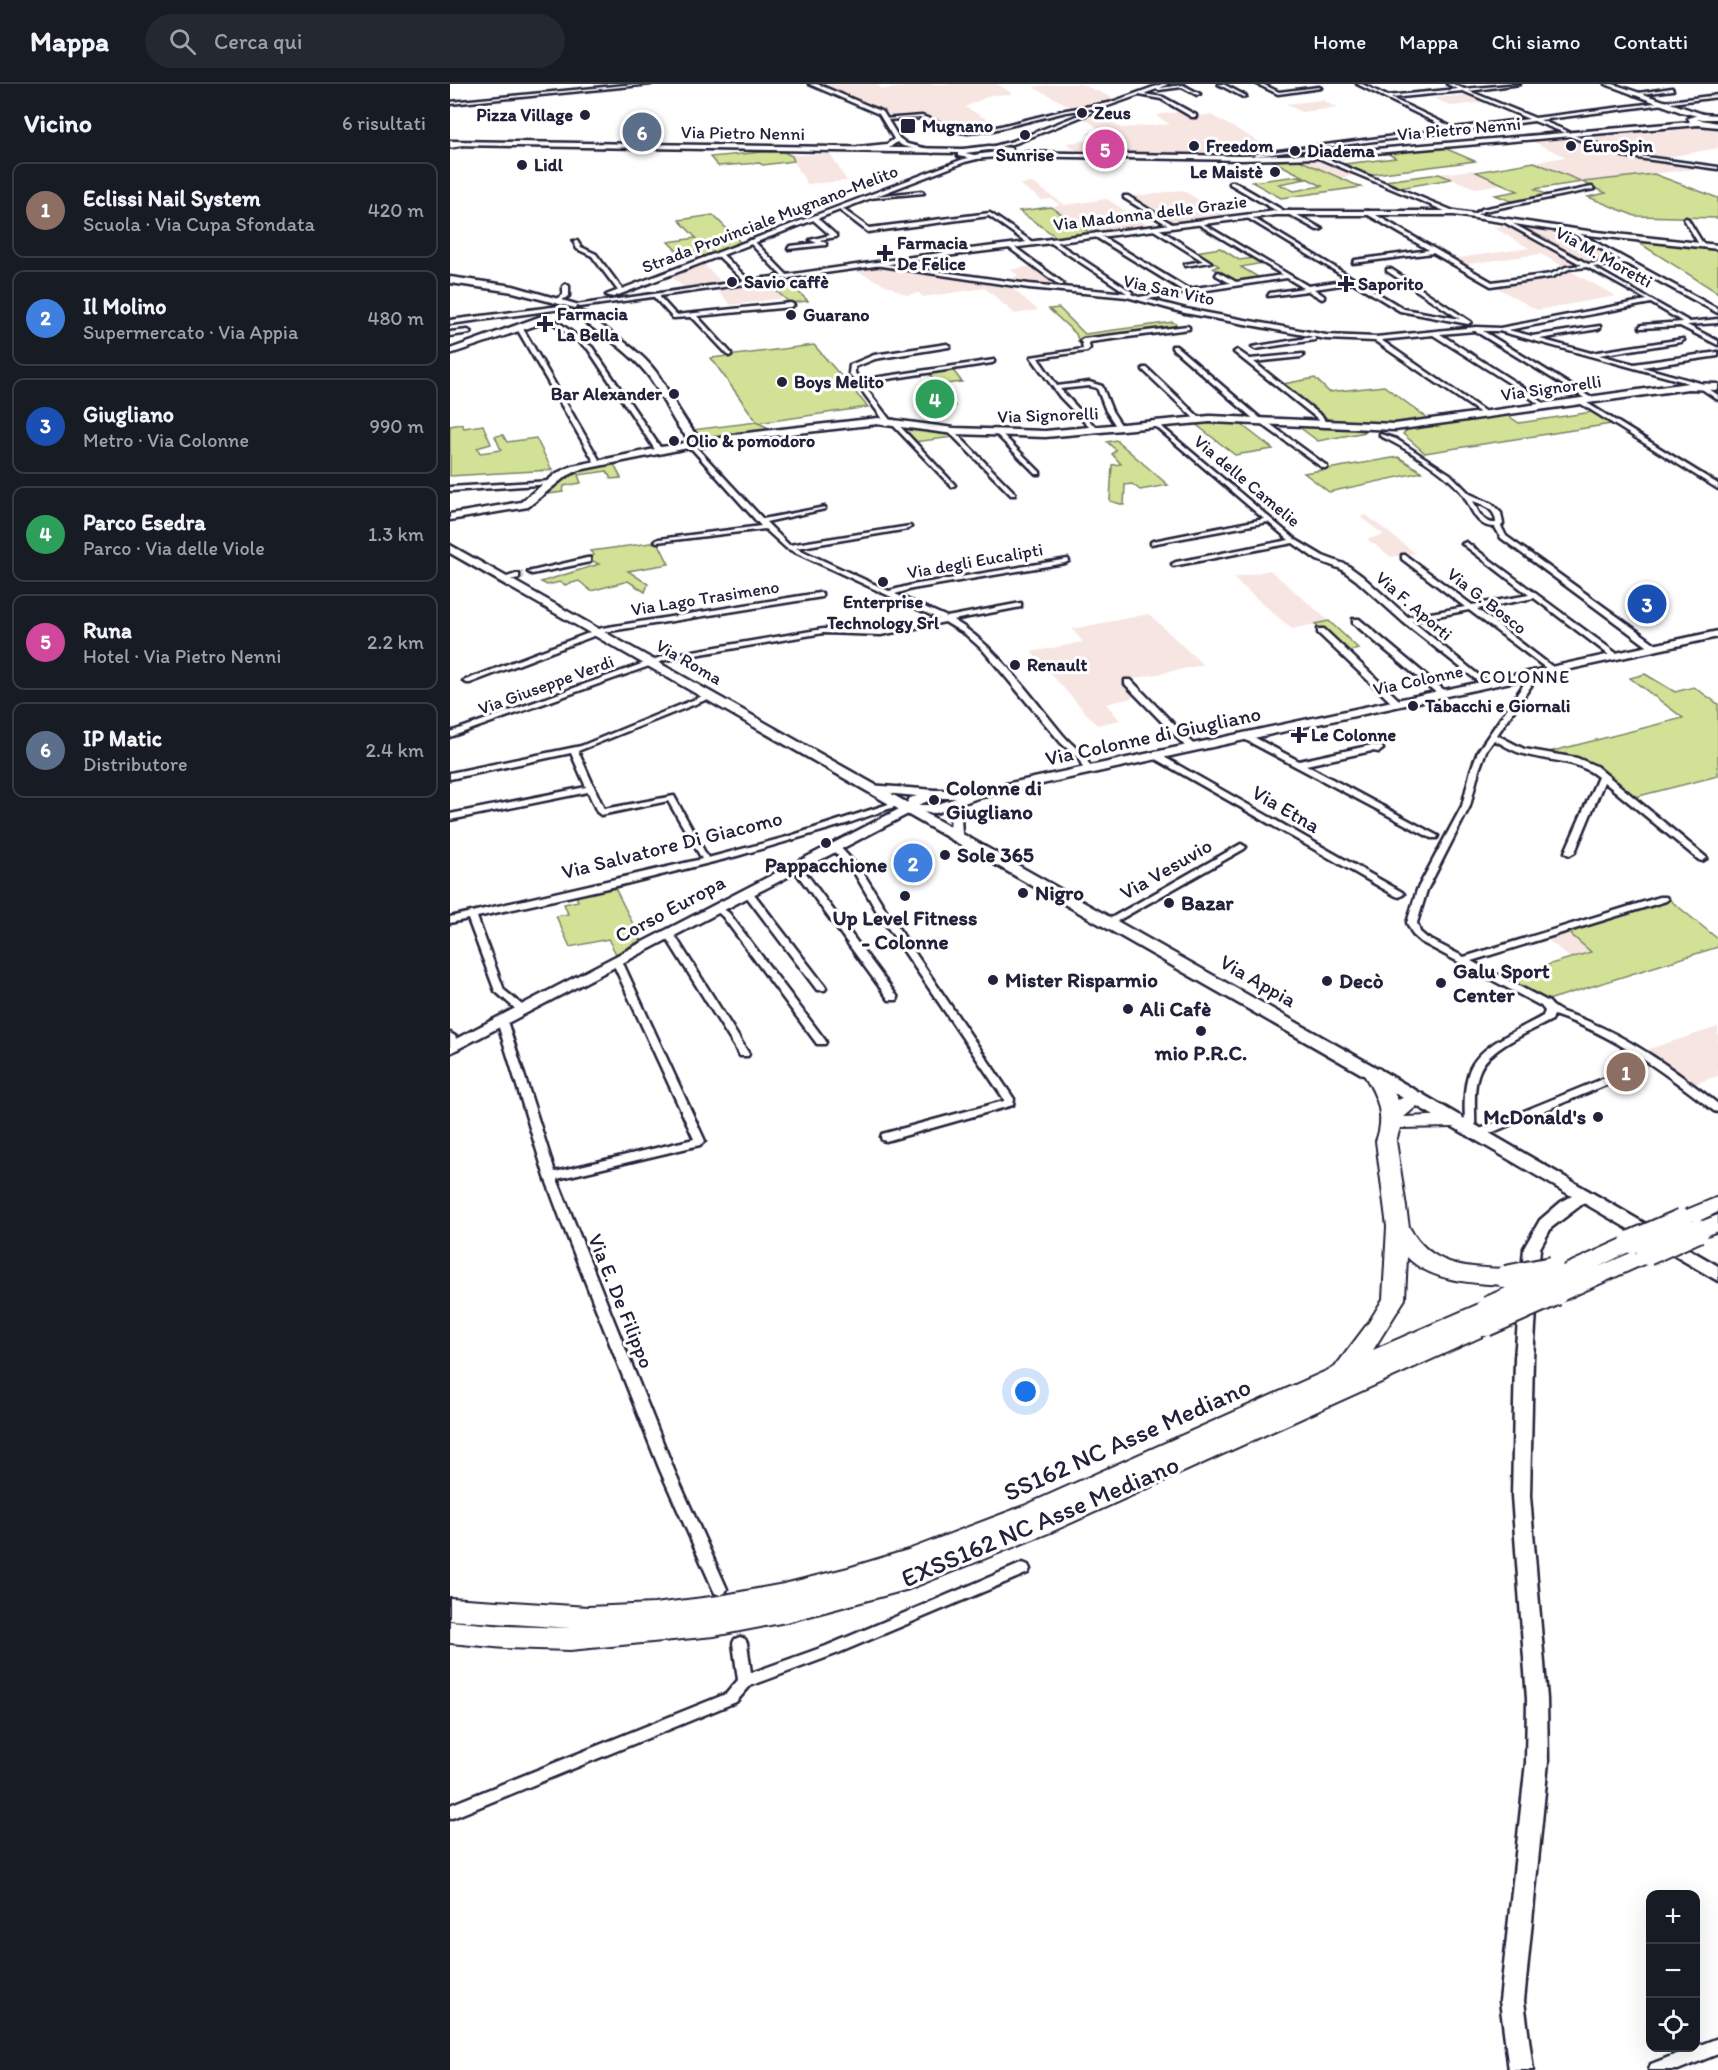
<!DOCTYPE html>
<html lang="it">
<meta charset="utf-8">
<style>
:root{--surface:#171b24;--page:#242831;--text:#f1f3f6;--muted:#9ea1a6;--line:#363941;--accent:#8c9099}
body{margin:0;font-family:Itim,sans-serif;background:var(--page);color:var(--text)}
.controls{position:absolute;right:18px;bottom:18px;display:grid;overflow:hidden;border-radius:12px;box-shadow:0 6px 24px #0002}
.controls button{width:54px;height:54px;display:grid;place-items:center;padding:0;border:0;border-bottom:2px solid var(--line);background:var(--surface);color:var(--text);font:30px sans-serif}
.you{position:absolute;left:576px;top:1308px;width:21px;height:21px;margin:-15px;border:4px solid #fff;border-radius:50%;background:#1a73e8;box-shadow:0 0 0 9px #1a73e833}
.badge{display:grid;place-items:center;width:39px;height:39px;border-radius:50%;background:var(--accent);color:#fff;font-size:20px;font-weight:700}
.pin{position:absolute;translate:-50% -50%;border:3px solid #fff;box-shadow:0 2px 6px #0006}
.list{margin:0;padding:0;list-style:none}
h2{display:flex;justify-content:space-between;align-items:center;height:78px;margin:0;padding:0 24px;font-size:26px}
h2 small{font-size:20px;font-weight:400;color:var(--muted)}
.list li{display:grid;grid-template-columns:39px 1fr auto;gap:18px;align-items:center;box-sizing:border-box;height:96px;margin:0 12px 12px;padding:0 12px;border:2px solid var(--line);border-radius:12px}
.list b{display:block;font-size:22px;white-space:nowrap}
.list p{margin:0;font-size:20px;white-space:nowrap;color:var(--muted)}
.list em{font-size:20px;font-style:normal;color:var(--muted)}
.icon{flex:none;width:33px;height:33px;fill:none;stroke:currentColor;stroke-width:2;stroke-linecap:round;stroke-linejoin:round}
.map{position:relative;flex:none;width:1268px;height:1986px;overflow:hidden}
header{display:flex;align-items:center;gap:36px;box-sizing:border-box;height:84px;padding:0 30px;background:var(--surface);border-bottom:2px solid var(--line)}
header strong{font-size:28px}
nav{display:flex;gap:33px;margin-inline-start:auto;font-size:21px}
.search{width:420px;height:54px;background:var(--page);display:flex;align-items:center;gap:15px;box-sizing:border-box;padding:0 21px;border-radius:33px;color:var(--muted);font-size:22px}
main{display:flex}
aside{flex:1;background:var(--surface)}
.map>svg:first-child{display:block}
</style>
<header>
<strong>Mappa</strong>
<div class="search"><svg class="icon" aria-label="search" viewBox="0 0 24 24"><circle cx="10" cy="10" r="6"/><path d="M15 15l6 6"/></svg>Cerca qui</div>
<nav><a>Home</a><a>Mappa</a><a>Chi siamo</a><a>Contatti</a></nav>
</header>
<main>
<aside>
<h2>Vicino<small>6 risultati</small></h2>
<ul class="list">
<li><span class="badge" style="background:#8d6e63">1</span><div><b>Eclissi Nail System</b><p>Scuola · Via Cupa Sfondata</p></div><em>420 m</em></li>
<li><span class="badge" style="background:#3f7fe0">2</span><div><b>Il Molino</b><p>Supermercato · Via Appia</p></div><em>480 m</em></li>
<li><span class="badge" style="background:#1a4fb4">3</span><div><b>Giugliano</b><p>Metro · Via Colonne</p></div><em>990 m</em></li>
<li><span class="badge" style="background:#2e9e5b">4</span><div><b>Parco Esedra</b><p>Parco · Via delle Viole</p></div><em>1.3 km</em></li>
<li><span class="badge" style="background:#d1479c">5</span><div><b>Runa</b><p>Hotel · Via Pietro Nenni</p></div><em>2.2 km</em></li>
<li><span class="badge" style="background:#5c6f8a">6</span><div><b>IP Matic</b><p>Distributore</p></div><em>2.4 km</em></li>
</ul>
</aside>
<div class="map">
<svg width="1268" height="1986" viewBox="0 0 1268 1986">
<rect width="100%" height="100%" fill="#fff"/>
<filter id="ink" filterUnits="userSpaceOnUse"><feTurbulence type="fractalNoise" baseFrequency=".0167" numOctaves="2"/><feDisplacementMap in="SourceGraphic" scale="12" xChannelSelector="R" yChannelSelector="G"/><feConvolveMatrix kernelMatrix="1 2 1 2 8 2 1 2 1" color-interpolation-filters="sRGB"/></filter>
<g filter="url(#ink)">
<g fill="#f7e5e2">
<path d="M364 0H427L432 5 472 2 471 0H547L563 10 541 11 515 23 550 42 511 48 470 34 437 36 433 30Z"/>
<path d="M610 0H631L668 16 625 25 583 3Z"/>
<path d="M1018 11 1037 18 1001 22 984 14Z"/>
<path d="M872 16 887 24 851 28 836 20Z"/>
<path d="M645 27 671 44 720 40 707 33 711 30 740 27 748 32 761 31 824 66 849 63 864 69 629 68 616 59 646 56 637 49 653 47 632 33Z"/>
<path d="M1248 40 1268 43V64L1202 76 1262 83 1133 98 1084 78 1116 73 1075 54Z"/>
<path d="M380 70 397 97 357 100 340 71Z"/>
<path d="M869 74 909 91 890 94 847 75Z"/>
<path d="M1022 86 1053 100 1025 104 989 90Z"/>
<path d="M583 99 615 121 657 115 702 144 643 151 601 123 610 121 602 115 592 116 569 100Z"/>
<path d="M732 106 779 134 724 141 678 113Z"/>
<path d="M1049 136 1090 143 1111 154 1127 152 1171 176 1114 183 1091 170 1011 181 1001 175 1079 164 1043 143 1058 142Z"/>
<path d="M252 178 274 201 237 206 218 190Z"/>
<path d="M428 181 556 199 588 226 565 230 535 204 473 213 469 209 457 211 402 185Z"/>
<path d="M582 182 612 204 559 197 568 191 560 186Z"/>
<path d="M1120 187 1166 212 1087 226 1044 202 1110 192 1113 188Z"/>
<path d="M316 197 334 214 281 221 265 204Z"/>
<path d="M916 431 965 469 941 473 917 455 934 451 910 433Z"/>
<path d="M820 486 879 537 842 545 783 494Z"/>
<path d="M699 530 753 581 672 597 686 613 656 620 670 636 647 641 581 568 633 558 622 545Z"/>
<path d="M1117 847 1141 868 1120 874 1096 854Z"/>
<path d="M1268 943V992L1235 1003 1186 969Z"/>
</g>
<g fill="#d1e195" stroke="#7a8268" stroke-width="1.5">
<path d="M992 63 1025 77 918 91 894 80 946 74 935 68Z"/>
<path d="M312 68H334L342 72 344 77 313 81 309 79 268 82 260 73Z"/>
<path d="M819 75H847L911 103 831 114 802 98 848 92 856 95 829 100 844 107 872 102Z"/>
<path d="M1084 78 1133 98 1204 90 1268 114V134L1185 132 1138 113 1156 109 1132 98 1085 105 1098 112 1064 118 1045 111 1068 107 1026 88Z"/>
<path d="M989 90 1001 95 950 104 935 97Z"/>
<path d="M601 123 642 150 608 154 569 127Z"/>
<path d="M263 131 291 159 251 175 244 167 229 169 218 158 246 154 229 136Z"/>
<path d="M1186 157 1268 165V209Z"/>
<path d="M770 164 789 176 804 174 813 179 791 183 810 194 785 198 763 184 769 182 746 168Z"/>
<path d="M335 195 358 217 340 219 316 198Z"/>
<path d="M609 224 635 250 723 238 731 244 628 256 626 250 599 225Z"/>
<path d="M364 261 418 323 308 339 317 343V346L260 353 244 350 242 346 307 338 261 274Z"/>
<path d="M502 285 512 298 488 301 478 289Z"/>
<path d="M865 294 879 308 934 302 980 336 942 340 886 338 878 335 833 300Z"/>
<path d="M493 308 505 322 481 326 469 311Z"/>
<path d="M1142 328 1161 340 975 369 953 350 959 344 1057 331 1069 339Z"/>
<path d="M788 338 823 365 785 371 744 339Z"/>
<path d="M446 339 502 350 504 353 464 358Z"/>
<path d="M12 340 14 344 33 341 41 360 27 364 30 369 51 366 45 352 53 351 57 358 86 354 102 386 0 392V342Z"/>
<path d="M845 340 902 344 916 348 868 357Z"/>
<path d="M666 356 718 401 690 406 682 400 675 401 674 421 660 417 662 381 671 380 662 370 666 366 657 358Z"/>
<path d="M948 373 972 388 879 408 854 389Z"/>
<path d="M163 378 171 394 161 395 157 387 128 391 131 399 114 402 113 408 98 410C113 386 137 384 163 378Z"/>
<path d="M208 458 219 480 178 487 198 500 195 508 178 497 141 507 129 497 115 501 110 498 97 501 91 498 149 480 135 473 144 471 140 467Z"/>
<path d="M879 537 909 565 894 568 865 540Z"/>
<path d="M1195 590 1225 608 1244 603 1268 620V692L1185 713 1147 683 1095 669 1233 634 1180 594Z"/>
<path d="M163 800 191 856 166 870 158 855 120 863 106 832 118 830 114 820 128 817 125 808Z"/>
<path d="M1220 816 1268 855V863L1095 917 1050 895 1141 868 1117 847Z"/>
</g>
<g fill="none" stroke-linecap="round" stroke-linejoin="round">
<path stroke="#d3d3d8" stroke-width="8" stroke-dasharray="8 4" stroke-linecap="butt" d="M66 492 82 488"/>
<path stroke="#d3d3d8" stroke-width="15" stroke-dasharray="15 8" stroke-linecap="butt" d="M281 1534 290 1559"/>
<g stroke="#22223b" stroke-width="5">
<g id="street">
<path d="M186 0H201L0 20V18Z"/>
<path d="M712 0H718L710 4 733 1 750 10 747 11 732 3 709 6 707 5 693 10 713 13 746 31V33H742L711 15 689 11 655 23 616 28 543 46 518 49 503 47 472 34 435 36 433 35 472 32 506 45 518 47 543 44 616 26 659 19Z"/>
<path d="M768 0H773L796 12 793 13Z"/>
<path d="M807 0H812L829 8 869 3 871 4 828 10Z"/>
<path d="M907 0H912L937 12 1008 5 997 0H1003L1014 5 1070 0 1019 7 1085 34 1268 11V13L1090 36 1117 47 1115 49 1084 37 804 72 806 70 999 45ZM1013 7 1079 35 1004 44 941 14Z"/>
<path d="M1222 4 1223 6 1184 11 1182 10Z"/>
<path d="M639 27 643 28 566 59 539 65 537 64 563 57Z"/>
<path d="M1118 49 1174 70 1268 83V85L1173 72 1116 51Z"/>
<path d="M868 71 1006 128V129L1002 130 866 73Z"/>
<path d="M780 98H784L836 128 840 127 872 145 867 146 836 129 832 130 780 100Z"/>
<path d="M1142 103 1144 105 1034 127 1024 132 1022 131 1032 125Z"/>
<path d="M472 107 474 109 419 114 417 113Z"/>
<path d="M674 112H678L725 142 721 143 674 114Z"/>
<path d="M390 123 419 144 540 129 584 159 579 160 539 132 418 148 388 125Z"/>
<path d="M915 127H919L1042 198 1101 190 1116 183 1132 181 1052 137 1054 135 1138 180 1171 176 1118 147 1123 146 1268 225V229L1266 228 1175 179 1143 183 1240 238 1268 235V239L1237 241 1268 257V261L1230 242 1190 244V242L1192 241 1233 238 1201 219 1058 246 1082 252 1150 242V244L1148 245 1090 255 1141 269 1233 255 1234 256 1231 258 1149 271 1184 280 1268 268V272L1192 283 1250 299 1268 311V316L1246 301 1049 247H1033L1143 315 1144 316 1141 318 1025 247 990 250 1071 302 1096 321V323L1094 324 1067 304 983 251 931 256 1037 329 1038 330 1035 332 925 257 876 255 735 229 677 213 579 204 425 181 428 179 579 200 677 209 598 157 600 154 682 208 681 210 689 213 732 206 644 152 646 149 738 205 780 199 766 191 768 188 786 198 833 191 748 140 750 138 858 202 900 196 796 133 798 131 954 225 1010 235 937 187V185H941L1021 238 1018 240 950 227 904 199 864 205 874 212V214L872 215 858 207 818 212 820 209 854 204 837 194 697 215 736 225 876 251 926 253 1026 243 1050 244 1197 216 1137 183 1119 185 1102 193 1041 202 983 169 903 179 905 176 979 166 915 129Z"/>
<path d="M362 133H366L386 151V153L369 156 376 159V161L338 165 340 162 367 159 360 156 380 151 362 135Z"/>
<path d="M1236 134 1238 135 1255 163 1250 162 1234 135Z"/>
<path d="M702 143H706L761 178 735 182V180L753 177 702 145Z"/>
<path d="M299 156H303L339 193V195H335L299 158Z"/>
<path d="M123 157H127L131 163 146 170 173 206V208H169L142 172 127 165Z"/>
<path d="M558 161H562L613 199V201H609L558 163Z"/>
<path d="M267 169H271L301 198V200H297L267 171Z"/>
<path d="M116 200 119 202V212L110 217H106V215L113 211V202Z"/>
<path d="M203 210H207L226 231 341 219 344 221 341 223 247 232 281 269V271L279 272 245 236 240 233 223 234 203 212Z"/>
<path d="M110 222 112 223V225L0 240V236Z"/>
<path d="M96 232H100L142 263 210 363 220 362V364L206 367 138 265 96 234Z"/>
<path d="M69 241 72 243 151 379 150 380 145 379 66 243Z"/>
<path d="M737 242 739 243V245L640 258 638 259 640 264 637 267 588 274 607 302 639 298 652 302 662 327 673 344 670 346 668 345 656 327 647 304 639 302 610 305 649 347 644 348 610 313 581 273 633 265 632 259 630 257 633 255Z"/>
<path d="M18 246 21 248 20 249 0 252V248Z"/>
<path d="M863 253 865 254V256L805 265 802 263Z"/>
<path d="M497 260 500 262 499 263 425 275 405 283V289L410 296 544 276V278L542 279 412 299 440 336H444L504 400 505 401 502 403 440 338H435L399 289 400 281 424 271Z"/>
<path d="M722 262H726L810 334 813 335 877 382V384H873L809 338 806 337 722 264Z"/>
<path d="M787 266 800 275 853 270V272L851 273 804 278 873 333 876 341H872L868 335 785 269 784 268Z"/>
<path d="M693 284H697L751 335V337H747L693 286Z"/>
<path d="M1128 316H1132L1268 400V405L1128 318Z"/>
<path d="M706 338 846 456 873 472 897 481 912 492 958 533 1015 523 952 475V471H955L1022 521 1079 511 1014 461 1012 460 1016 458 1170 572 1169 574H1163L1084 514 1027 525 1104 584 1105 586 1101 588 1019 526 962 537 1037 598 1038 600 1034 602 953 538 906 496 891 485 867 476 843 459 723 482 722 480 726 478 839 456 818 438 701 460V458L703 457 814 435 704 341 703 340Z"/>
<path d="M498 345H502L565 409V411H561L498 347Z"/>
<path d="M546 348H550L590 388V390H586L546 350Z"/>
<path d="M930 350 946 355 1000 390 1020 410 1042 420 1051 429 1053 440 1051 442 1056 452 1207 561V565H1201L1051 454 1045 443C1024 443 1022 422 1011 408 995 388 953 362 930 352ZM1023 417C1034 421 1046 425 1046 439 1033 440 1028 427 1023 417Z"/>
<path d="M240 361 246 363 313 435 375 423V425L316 438 339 461 460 442 461 443 458 445 346 464 439 507 462 501 618 475 619 477 615 479 462 505 445 510 497 533 571 519V523L503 536C546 561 581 613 613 651 625 665 634 667 642 686L641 688H635L629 675 611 659 533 566 515 550 495 538 431 551 373 549 216 576 0 653V648L214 572 373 545 431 547 489 535 336 464 315 445 207 458 205 457 209 455 311 442 242 365 238 364V362Z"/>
<path d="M101 397 103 398V400L0 407V403Z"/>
<path d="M137 474H140V478L82 490 78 488Z"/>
<path d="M66 490H69V494L55 497 51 495Z"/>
<path d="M369 509H372V513L154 548 20 599H17L13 597 152 544Z"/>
<path d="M903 535H909L995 607V611H989L903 539Z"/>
<path d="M868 545H874L950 617V621H944L868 549Z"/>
<path d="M1083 587H1089L1090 589 1047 651 1074 665 1127 674 1146 682 1257 774 1252 777 1249 776 1154 698 1125 768 1120 771 1117 770 1115 768 1148 693C1125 674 1097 678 1070 669 1061 666 1052 660 1044 656L1036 667 1029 686 1020 722 977 806 967 839 970 848 977 854 1014 873 1210 813H1216L1218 815 1216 817 1021 877 1099 918C1107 929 1122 930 1135 936 1184 956 1226 987 1268 1020V1028L1264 1027C1215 989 1165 951 1104 931L1102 936C1081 947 1039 964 1030 986 1022 1004 1026 1027 1025 1047L1177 985H1185L1186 987 1185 989 1031 1053H1023L1015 1047C1015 1029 1013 1009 1018 991 1025 962 1069 946 1093 932L1095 927 1091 922 971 858 963 851 957 839 967 806 1012 722 1021 686 1028 667Z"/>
<path d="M675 596H681L744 661V665H738L675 600Z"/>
<path d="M260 609 264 611 263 613 128 667 154 725 224 712 258 774 337 753 448 717H454L455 719 399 739 287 772 171 801 27 833 54 906 78 926 73 929 69 928 45 907 18 835 0 839V833L252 775 218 717 151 731 147 728 138 708 0 736V730L136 703 121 669 0 695V689L131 662Z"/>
<path d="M792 650H798L849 677 922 661 932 663 933 665 929 668 922 667 856 681 988 752 987 754H981L792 654Z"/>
<path d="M705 668 952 808 954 810 949 813 946 812 702 673V669Z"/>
<path d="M385 760 388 761 412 787 436 826 564 1015 563 1021 436 1057 432 1056 431 1053 432 1050 554 1017V1015L426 826 405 790 380 763Z"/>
<path d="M791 760 796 763 794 765 662 840H656L654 838Z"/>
<path d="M347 780 350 781 447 912 448 914 447 916H439L342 783Z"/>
<path d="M298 805 301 806 375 902 376 904 375 906H367L293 808Z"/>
<path d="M268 821 279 829 375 956 376 958 375 960H367L273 833 263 824 265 822Z"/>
<path d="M219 847 224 850 299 970 298 972H290L289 970 214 850Z"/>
<path d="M167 874 172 877 255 1057 250 1061 107 1095 224 1386 277 1505 275 1509 270 1511 265 1509 263 1505 210 1386 112 1139 95 1093 47 937 52 934 57 937 105 1088 244 1055 162 877Z"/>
<path d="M0 949 5 952 8 962 7 964H0Z"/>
<path d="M573 1479 578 1481 580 1485 578 1489 386 1570 300 1602 286 1618 0 1735V1721L276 1610 288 1596 283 1559 285 1555 290 1553 295 1555 297 1559 301 1589 376 1562Z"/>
<path d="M1268 1954V1970L1228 1986H1199L1201 1980Z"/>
</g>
</g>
<g stroke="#22223b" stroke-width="5">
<g id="secondary">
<path d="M359 0H367L433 28 449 54 457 60 486 67 483 69 453 62 447 58 439 64 406 66 408 63 437 60 444 55 429 30Z"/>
<path d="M1155 0H1163L1259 32 1256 34 1231 28Z"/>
<path d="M533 70 535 73 515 78 163 213 156 211 511 76Z"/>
<path d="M826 127H1004L1138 147 1268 161V165L1138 151 1004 131H826L504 171 130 223 126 221 504 167Z"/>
<path d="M114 227H117V231L0 270V265L100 229Z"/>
<path d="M1238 299 1268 300V306L1238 305 945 346 760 338 595 353 504 350 428 340 288 356 251 363 246 360 288 350 428 334 504 344 595 347 760 332 945 340Z"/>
<path d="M1268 547V553L528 714 514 719 511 734 512 750 506 754 500 750 501 724 486 729 462 728 0 969V958L455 722 460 714 467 712 423 708 417 704 419 701 485 706H528ZM486 714H506L485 721H468Z"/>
<path d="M1133 1106 1139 1107 1141 1111 1139 1115 1101 1144 1090 1164 1083 1274 1080 1412 1097 1615 1098 1678 1074 1917 1083 1986H1059L1050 1917 1076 1678 1077 1615 1062 1412 1065 1274 1074 1164 1090 1136 1111 1118Z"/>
</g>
</g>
<g stroke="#22223b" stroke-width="5">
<g id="primary">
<path d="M1251 30 1268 31V35H1246L1268 39V43L1248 41 868 74 792 76 557 72 524 75 508 72V69L0 61V57L513 65 539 62 562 64V68L792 72 868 70 1240 38 1238 34ZM539 66 555 67 524 71 515 69Z"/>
<path d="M0 193 63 202 129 221 125 224 63 208 0 199Z"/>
<path d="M125 227C134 226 142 235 149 240 169 254 191 268 206 288 222 311 229 332 249 354L248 356H240C220 338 214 311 197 290 178 266 150 249 125 231Z"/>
<path d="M234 359 239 362 238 364 129 386 115 393 78 423 0 436V430L71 418 107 389 122 382Z"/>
<path d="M0 461 929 985 1268 1182V1197L917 993 0 469Z"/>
</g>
</g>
<g stroke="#22223b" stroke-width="4">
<g id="highway">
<path d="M0 60 12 62 0 64Z"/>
<path d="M923 983 930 985 948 1016 966 1008 973 1010 976 1014 954 1033 1004 1031 1011 1032 1014 1037 1011 1042 1004 1043 950 1044 946 1057 959 1143C982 1183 1013 1183 1056 1185L1064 1188 1067 1193 1064 1198 1056 1201C1023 1199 982 1198 957 1173L955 1215 923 1266 1038 1216 1046 1218 1049 1224 1046 1230 1038 1233 1044 1235 1047 1241 1044 1247 601 1448 459 1505 341 1537 264 1552 120 1566 55 1564 0 1559V1537L55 1542 121 1544 0 1536V1514L138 1523 204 1520 269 1512 334 1500 398 1484 458 1466 576 1421 885 1283 919 1238 933 1215 937 1143 926 1057C936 1031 927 1012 913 989L916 985Z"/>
<path d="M1268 1113V1128L1240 1141 1232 1143 1224 1141 1221 1136 1224 1131Z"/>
<path d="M1268 1131V1147L1248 1154 1240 1152 1237 1147 1240 1142Z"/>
<path d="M1181 1151 1189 1153 1192 1158 1189 1163 1148 1183 1197 1162 1205 1165 1208 1170 1205 1175 1114 1216 1106 1218 1098 1216 1095 1210 1102 1203 1095 1200 1092 1195 1095 1190Z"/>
</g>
</g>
<use href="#street" fill="#fff" fill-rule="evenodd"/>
<use href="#secondary" fill="#fff" fill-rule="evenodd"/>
<use href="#primary" fill="#fff" fill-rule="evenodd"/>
<use href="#highway" fill="#fff" fill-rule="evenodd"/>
<g stroke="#22223b" stroke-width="26" stroke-linecap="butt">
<g id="highway-bridge">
<path d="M1181 1158 1232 1136"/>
<path d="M1197 1170 1248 1147"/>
<path d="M1056 1193 1102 1184"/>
<path d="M1038 1224 1103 1195"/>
<path d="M1036 1241 1106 1210"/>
</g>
</g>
<use href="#highway-bridge" stroke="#fff" stroke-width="22"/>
</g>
</g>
<g fill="#22223b" stroke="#fff" stroke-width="2">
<circle cx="632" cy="29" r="6"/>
<circle cx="135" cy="31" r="6"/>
<rect x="450" y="34" width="16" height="16" rx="3"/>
<circle cx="575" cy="51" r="6"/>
<circle cx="744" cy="62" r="6"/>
<circle cx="1121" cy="62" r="6"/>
<circle cx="845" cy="67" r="6"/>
<circle cx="72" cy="81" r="6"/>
<circle cx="825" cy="88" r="6"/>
<path d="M432 160h6v6h6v6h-6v6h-6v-6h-6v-6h6z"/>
<circle cx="282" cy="198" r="6"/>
<path d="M893 191h6v6h6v6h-6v6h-6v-6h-6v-6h6z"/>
<circle cx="341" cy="231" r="6"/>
<path d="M92 231h6v6h6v6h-6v6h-6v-6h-6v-6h6z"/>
<circle cx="332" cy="298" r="6"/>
<circle cx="224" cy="310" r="6"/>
<circle cx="224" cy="357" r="6"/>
<circle cx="433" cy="498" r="6"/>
<circle cx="565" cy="581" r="6"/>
<circle cx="963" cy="622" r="6"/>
<path d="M846 642h6v6h6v6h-6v6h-6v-6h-6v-6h6z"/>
<circle cx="484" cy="716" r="6"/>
<circle cx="376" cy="759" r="6"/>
<circle cx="495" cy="771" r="6"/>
<circle cx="573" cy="809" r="6"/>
<circle cx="455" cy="812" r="6"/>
<circle cx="719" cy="819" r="6"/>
<circle cx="543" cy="896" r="6"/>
<circle cx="877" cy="897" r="6"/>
<circle cx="991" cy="899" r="6"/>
<circle cx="678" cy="925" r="6"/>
<circle cx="751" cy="947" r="6"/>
<circle cx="1148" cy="1033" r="6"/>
</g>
<g text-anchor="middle" stroke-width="6" stroke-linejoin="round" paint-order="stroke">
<g font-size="18" font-weight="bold" fill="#22223b" stroke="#fff" text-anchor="start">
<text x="644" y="35">Zeus</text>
<text x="123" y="37" text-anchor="end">Pizza Village</text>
<text x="472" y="48">Mugnano</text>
<text x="756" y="68">Freedom</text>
<text x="1133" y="68">EuroSpin</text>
<text x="857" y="73">Diadema</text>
<text x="575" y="77" text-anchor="middle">Sunrise</text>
<text x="84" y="87">Lidl</text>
<text x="813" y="94" text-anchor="end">Le Maistè</text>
<text x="447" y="165">Farmacia<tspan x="447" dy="21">De Felice</tspan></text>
<text x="294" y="204">Savio caffè</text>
<text x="908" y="206">Saporito</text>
<text x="107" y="236">Farmacia<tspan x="107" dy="21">La Bella</tspan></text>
<text x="353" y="237">Guarano</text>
<text x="344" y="304">Boys Melito</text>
<text x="212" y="316" text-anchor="end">Bar Alexander</text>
<text x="236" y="363">Olio &amp; pomodoro</text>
<text x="433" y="524" text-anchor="middle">Enterprise<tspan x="433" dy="21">Technology Srl</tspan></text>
<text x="577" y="587">Renault</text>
<text x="975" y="628">Tabacchi e Giornali</text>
<text x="861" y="657">Le Colonne</text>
</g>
<g font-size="18" fill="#22223b" stroke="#fff">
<text transform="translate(1009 45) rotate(-5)" y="6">Via Pietro Nenni</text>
<text transform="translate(293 49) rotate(1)" y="6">Via Pietro Nenni</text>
<text transform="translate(700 129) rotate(-7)" y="6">Via Madonna delle Grazie</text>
<text transform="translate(320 135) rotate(-21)" y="6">Strada Provinciale Mugnano-Melito</text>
<text transform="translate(1154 173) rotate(29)" y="6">Via M. Moretti</text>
<text transform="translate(719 206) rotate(12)" y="6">Via San Vito</text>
<text transform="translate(1101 304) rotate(-8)" y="6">Via Signorelli</text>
<text transform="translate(598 331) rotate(-2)" y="6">Via Signorelli</text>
<text transform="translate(797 397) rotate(40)" y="6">Via delle Camelie</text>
<text transform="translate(525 477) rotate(-10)" y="6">Via degli Eucalipti</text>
<text transform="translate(255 514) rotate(-9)" y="6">Via Lago Trasimeno</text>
<text transform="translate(1037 517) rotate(38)" y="6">Via G. Bosco</text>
<text transform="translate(964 522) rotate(41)" y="6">Via F. Aporti</text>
<text transform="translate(239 578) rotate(30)" y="6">Via Roma</text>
<text transform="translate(968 596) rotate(-12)" y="6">Via Colonne</text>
<text transform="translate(96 601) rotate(-20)" y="6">Via Giuseppe Verdi</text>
</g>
<g font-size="18" letter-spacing="1.5" fill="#22223b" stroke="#fff">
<text x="1075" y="599">COLONNE</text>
</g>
<g font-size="21" fill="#22223b" stroke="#fff">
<text transform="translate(703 652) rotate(-12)" y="7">Via Colonne di Giugliano</text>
<text transform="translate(836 725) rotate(30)" y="7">Via Etna</text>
<text transform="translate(222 761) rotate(-14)" y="7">Via Salvatore Di Giacomo</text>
<text transform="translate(716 785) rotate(-30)" y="7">Via Vesuvio</text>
<text transform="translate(220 825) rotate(-28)" y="7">Corso Europa</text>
<text transform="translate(808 897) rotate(30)" y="7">Via Appia</text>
<text transform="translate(171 1217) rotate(68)" y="7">Via E. De Filippo</text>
</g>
<g font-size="21" font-weight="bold" fill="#22223b" stroke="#fff" text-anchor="start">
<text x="496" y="711">Colonne di<tspan x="496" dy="24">Giugliano</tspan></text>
<text x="507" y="778">Sole 365</text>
<text x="376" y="788" text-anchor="middle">Pappacchione</text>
<text x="585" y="816">Nigro</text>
<text x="731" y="826">Bazar</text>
<text x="455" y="841" text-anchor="middle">Up Level Fitness<tspan x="455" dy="24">- Colonne</tspan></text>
<text x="1003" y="894">Galu Sport<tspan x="1003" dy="24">Center</tspan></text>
<text x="555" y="903">Mister Risparmio</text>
<text x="889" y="904">Decò</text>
<text x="690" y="932">Ali Cafè</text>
<text x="751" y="976" text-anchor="middle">mio P.R.C.</text>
<text x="1136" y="1040" text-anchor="end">McDonald's</text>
</g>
<g font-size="26" fill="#22223b" stroke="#fff">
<text transform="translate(677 1355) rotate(-24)" y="9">SS162 NC Asse Mediano</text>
<text transform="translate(590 1437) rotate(-23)" y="9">EXSS162 NC Asse Mediano</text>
</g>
</g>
</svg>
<div class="controls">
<button>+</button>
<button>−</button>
<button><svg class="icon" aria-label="locate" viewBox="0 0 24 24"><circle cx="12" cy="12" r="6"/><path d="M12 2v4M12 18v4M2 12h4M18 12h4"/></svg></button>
</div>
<div class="you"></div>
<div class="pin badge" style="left:1176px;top:988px;background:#8d6e63">1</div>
<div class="pin badge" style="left:463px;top:779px;background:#3f7fe0">2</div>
<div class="pin badge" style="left:1197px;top:520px;background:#1a4fb4">3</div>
<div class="pin badge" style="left:485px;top:315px;background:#2e9e5b">4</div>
<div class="pin badge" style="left:655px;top:65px;background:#d1479c">5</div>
<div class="pin badge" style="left:192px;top:48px;background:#5c6f8a">6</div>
</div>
</main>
